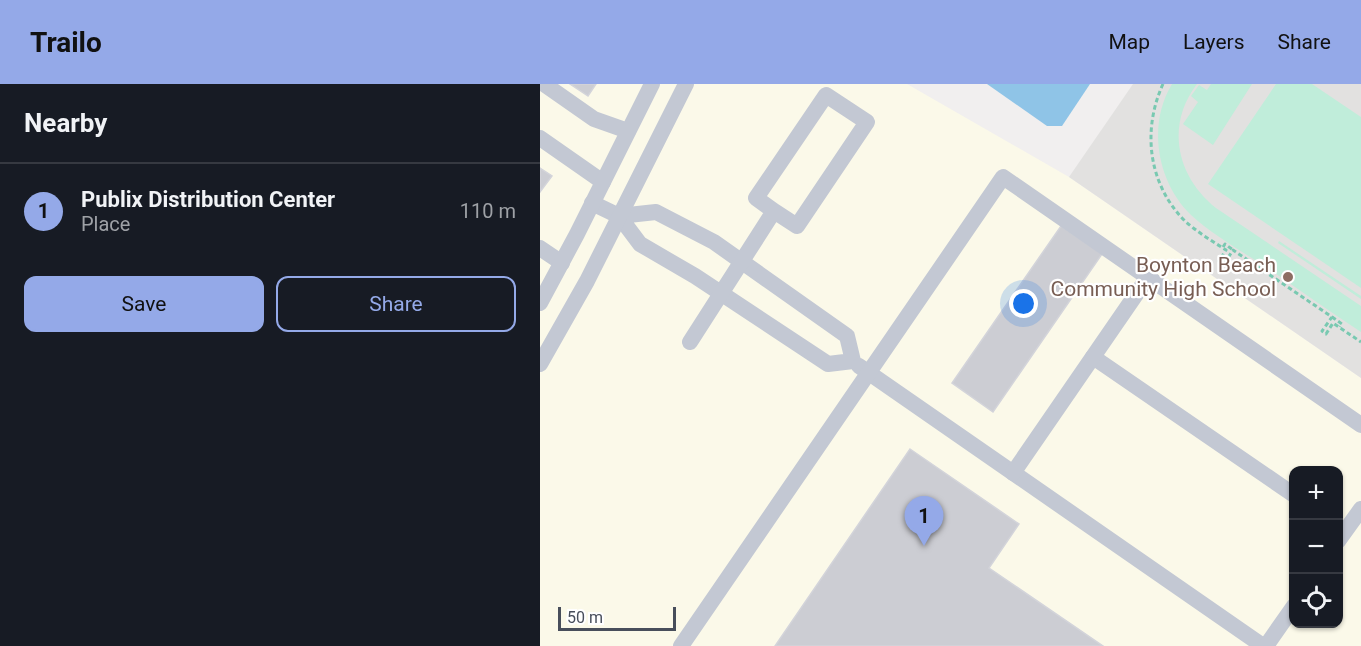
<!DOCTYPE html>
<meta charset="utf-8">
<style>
:root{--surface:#171b24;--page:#242831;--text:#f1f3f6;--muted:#9ea1a6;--line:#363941;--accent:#94a9e8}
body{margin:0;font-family:Roboto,sans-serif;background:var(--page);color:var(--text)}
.controls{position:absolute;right:18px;bottom:18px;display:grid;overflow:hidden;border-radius:12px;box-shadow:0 2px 4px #0004}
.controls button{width:54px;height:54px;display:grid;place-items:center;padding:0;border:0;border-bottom:2px solid var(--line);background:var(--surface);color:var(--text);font:30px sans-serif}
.scale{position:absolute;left:18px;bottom:15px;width:118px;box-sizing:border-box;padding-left:6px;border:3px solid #484e5b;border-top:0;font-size:16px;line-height:21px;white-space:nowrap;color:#484e5b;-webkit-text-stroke:4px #fff;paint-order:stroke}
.you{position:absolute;left:484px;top:220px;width:21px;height:21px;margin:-15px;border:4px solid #fff;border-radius:50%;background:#1a73e8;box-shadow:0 0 0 9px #1a73e833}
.badge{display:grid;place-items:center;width:39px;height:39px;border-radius:50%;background:var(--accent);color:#111;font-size:20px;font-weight:700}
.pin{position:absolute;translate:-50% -50px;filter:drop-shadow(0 2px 3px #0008)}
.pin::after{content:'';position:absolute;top:32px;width:21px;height:18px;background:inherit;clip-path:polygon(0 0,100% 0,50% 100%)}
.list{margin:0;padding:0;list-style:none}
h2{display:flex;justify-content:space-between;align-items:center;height:78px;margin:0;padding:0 24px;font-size:26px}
h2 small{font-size:20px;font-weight:400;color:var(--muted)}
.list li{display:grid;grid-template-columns:39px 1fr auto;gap:18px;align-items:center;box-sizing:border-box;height:96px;padding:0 24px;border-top:2px solid var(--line)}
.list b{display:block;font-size:22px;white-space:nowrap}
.list p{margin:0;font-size:20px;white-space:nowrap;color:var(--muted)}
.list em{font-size:20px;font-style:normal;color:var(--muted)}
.actions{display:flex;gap:12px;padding:18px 24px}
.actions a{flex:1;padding:14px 0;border:2px solid var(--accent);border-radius:12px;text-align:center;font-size:21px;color:var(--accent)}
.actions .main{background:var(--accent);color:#111}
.icon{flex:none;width:33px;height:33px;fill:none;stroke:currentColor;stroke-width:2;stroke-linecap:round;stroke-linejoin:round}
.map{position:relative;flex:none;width:821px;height:562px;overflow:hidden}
header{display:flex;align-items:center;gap:36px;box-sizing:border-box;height:84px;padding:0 30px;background:var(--accent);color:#111}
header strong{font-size:28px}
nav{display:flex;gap:33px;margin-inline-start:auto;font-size:21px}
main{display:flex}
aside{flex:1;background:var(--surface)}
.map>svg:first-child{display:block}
</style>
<header>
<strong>Trailo</strong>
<nav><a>Map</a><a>Layers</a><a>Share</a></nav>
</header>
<main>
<aside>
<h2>Nearby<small></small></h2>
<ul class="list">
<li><span class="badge">1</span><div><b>Publix Distribution Center</b><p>Place</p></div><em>110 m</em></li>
</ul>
<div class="actions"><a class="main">Save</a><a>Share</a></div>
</aside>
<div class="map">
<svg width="821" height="562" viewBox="0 0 821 562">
<rect width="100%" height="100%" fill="#f1efef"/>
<path fill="#fbf9e9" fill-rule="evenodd" d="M0 0H367L529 93 821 294V562H0ZM754 386H798V540H754Z"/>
<path fill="#e2e1e0" d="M593 0H821V294L529 93Z"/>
<g fill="#c0edda">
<path d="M632 0H657C625 42 637 93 676 124L821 222V248C789 227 758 205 726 183 701 167 673 151 651 131 617 98 607 41 632 0Z"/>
<path d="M671 0H712L673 61 643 40 658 18 651 12 659 1 667 6Z"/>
<path d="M736 0H772L821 33V204L668 100Z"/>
<path d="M739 157 821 212V215L738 159Z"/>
</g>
<path fill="#8fc4e7" d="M447 0H550L522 42H507Z"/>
<g fill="#cccdd3" stroke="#d3d4da" stroke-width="1.5">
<path d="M30 0H56L48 12Z"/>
<path d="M0 84 12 92 0 108Z"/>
<path d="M521 142 562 170 453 328 412 299Z"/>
<path d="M370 365 479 440 449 484 563 562H235Z"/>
</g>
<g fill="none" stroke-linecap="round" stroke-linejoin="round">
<g stroke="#79c9b1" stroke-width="3" stroke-dasharray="4.5 3" stroke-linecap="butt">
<path d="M623 0C602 46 608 100 645 137 657 148 672 157 686 166L679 177 684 180 693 166 792 233 782 247 786 250 793 239 821 258"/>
<path d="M683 163 685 160 693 166"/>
<path d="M792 233 802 240 800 243"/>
</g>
<g stroke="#c3c8d3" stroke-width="16">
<path d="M4 0 54 35 88 47"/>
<path d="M0 54 63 98"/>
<path d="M52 119 79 132 100 160 155 192 288 280 313 277 307 252 174 158 116 128 79 132"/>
<path d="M0 164 22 179"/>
<path d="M0 219 37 150 112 0"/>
<path d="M150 258 234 127 257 142 327 38 286 11 216 114 234 127"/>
<path d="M553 273 754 411"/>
<path d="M0 280 47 197 146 0"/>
<path d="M319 282 723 562"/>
<path d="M473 389 608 193"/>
<path d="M798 457 821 425"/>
<path d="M141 562 463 93 821 341"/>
<path d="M726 562 754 522"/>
</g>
</g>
<circle fill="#8d6e63" stroke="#fff" stroke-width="2" cx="748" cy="193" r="6"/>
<g text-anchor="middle" stroke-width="4.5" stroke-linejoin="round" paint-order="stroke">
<g font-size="21" fill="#785e54" stroke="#fff" text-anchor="end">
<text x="736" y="188">Boynton Beach<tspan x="736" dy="24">Community High School</tspan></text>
</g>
</g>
</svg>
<div class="controls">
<button>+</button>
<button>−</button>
<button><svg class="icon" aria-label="locate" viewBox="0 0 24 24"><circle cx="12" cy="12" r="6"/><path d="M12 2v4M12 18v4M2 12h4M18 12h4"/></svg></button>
</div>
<div class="scale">50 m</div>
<div class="you"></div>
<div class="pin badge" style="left:384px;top:462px">1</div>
</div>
</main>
